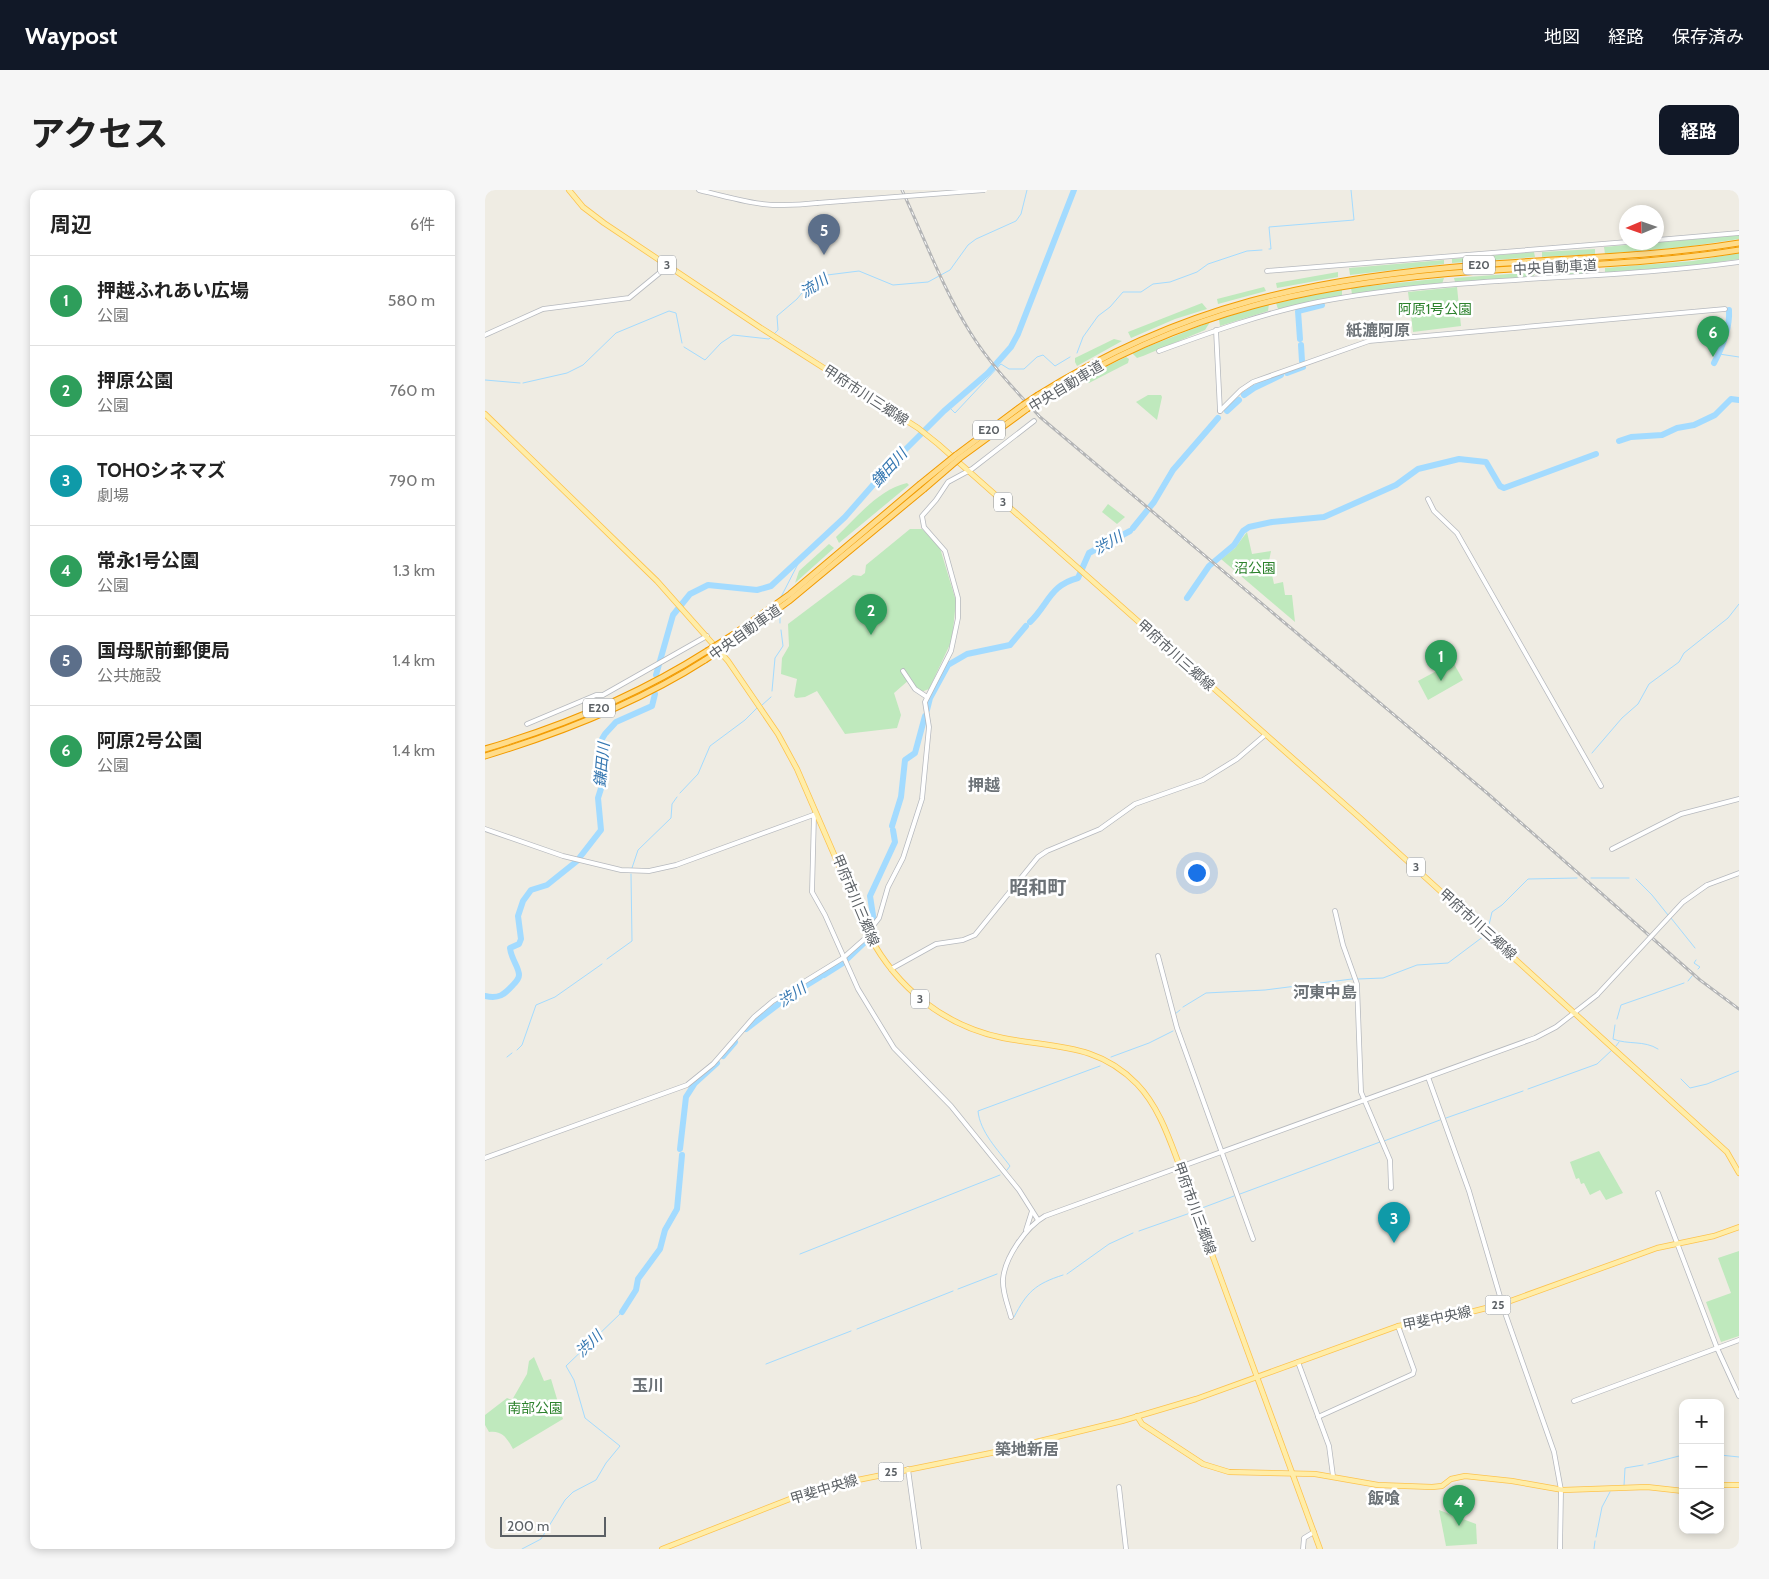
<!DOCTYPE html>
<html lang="ja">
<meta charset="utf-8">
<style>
:root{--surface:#fff;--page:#f6f6f6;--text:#222;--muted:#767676;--line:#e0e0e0;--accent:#111827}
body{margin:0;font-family:Cabin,"Noto Sans JP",sans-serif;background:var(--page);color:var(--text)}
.controls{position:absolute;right:15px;bottom:15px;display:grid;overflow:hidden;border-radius:10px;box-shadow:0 2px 8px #0003}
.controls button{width:45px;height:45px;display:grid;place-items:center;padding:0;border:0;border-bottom:1px solid var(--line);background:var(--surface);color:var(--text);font:25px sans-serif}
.compass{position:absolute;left:1134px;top:15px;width:45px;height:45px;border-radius:50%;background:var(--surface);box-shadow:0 2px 8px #0003;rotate:268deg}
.scale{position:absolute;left:15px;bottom:12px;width:106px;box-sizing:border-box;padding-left:5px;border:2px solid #5b6065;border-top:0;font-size:14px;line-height:18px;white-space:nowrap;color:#5b6065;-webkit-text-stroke:4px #fff;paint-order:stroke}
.you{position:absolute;left:711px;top:682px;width:18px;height:18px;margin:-12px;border:4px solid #fff;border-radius:50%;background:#1a73e8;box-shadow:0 0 0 8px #1a73e833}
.badge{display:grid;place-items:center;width:32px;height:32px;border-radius:50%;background:var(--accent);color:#fff;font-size:16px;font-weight:700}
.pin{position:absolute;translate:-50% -41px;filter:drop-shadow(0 1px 2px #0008)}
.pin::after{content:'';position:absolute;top:26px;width:18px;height:15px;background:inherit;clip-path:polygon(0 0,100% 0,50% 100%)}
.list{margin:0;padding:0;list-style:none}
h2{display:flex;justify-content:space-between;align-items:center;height:65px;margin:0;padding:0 20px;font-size:21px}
h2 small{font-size:16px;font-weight:400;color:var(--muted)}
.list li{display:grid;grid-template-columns:32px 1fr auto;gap:15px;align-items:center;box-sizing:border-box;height:90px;padding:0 20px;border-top:1px solid var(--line)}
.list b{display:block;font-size:19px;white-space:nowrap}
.list p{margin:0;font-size:16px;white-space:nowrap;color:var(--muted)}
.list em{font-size:16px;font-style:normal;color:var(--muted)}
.icon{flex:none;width:28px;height:28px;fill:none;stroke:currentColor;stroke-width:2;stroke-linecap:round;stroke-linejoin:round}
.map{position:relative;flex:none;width:1254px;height:1359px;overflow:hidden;border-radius:10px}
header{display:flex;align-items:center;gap:30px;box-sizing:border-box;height:70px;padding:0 25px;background:var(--accent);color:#fff}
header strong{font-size:24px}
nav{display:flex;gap:28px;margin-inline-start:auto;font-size:18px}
.intro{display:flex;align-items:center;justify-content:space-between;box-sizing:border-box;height:120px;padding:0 30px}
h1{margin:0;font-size:35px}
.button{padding:12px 22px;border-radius:10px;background:var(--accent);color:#fff;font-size:18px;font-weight:700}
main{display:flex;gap:30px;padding:0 30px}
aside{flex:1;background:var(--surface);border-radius:10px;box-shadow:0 2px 8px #0003}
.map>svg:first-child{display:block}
</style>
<header>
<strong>Waypost</strong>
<nav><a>地図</a><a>経路</a><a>保存済み</a></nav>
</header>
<div class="intro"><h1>アクセス</h1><a class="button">経路</a></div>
<main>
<aside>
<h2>周辺<small>6件</small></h2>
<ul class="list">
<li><span class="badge" style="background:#2e9e5b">1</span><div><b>押越ふれあい広場</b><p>公園</p></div><em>580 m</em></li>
<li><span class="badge" style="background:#2e9e5b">2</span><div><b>押原公園</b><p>公園</p></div><em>760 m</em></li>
<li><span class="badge" style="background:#0f9aa8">3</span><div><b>TOHOシネマズ</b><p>劇場</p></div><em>790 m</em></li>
<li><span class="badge" style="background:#2e9e5b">4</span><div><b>常永1号公園</b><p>公園</p></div><em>1.3 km</em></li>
<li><span class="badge" style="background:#5c6f8a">5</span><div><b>国母駅前郵便局</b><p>公共施設</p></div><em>1.4 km</em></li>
<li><span class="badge" style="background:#2e9e5b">6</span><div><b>阿原2号公園</b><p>公園</p></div><em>1.4 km</em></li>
</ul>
</aside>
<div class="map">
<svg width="1254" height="1359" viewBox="0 0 1254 1359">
<rect width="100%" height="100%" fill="#efece3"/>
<g fill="#bfe9bd">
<path d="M1254 45V49L1200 57 1120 64 1119 57Z"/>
<path d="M1110 59V64L1057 67V62Z"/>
<path d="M1049 62 1050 67 967 73V69Z"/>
<path d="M1254 63V69L1207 76 1120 83V78L1208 71Z"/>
<path d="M959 70V74L865 85 864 78Z"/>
<path d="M1108 80V83L1058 87 1057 82Z"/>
<path d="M853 82V87L792 98 791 93Z"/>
<path d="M1051 82 1048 87 970 92 969 88Z"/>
<path d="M959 88 957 94 867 104 866 98Z"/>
<path d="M779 97 781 101 733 114 732 109Z"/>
<path d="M972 97 976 136 928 142 923 102Z"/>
<path d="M857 99V106L793 119 791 113Z"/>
<path d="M717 113 722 119 690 129 646 148 643 142Z"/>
<path d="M784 114 783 121 735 136 734 129Z"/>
<path d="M725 132 720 140 658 166 652 168 647 163Z"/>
<path d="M629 149 637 151 592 176 590 172V168Z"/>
<path d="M641 167 644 169 643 173 604 193 601 192 599 187Z"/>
<path d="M663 205H676L677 207 672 230 651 212Z"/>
<path d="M422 293 424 295 354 353 351 347C371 328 394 299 422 293Z"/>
<path d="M623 314 640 327 632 334 617 322Z"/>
<path d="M425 339H437L455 358 471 411 467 450 444 499 436 502 432 500 425 489 409 503 416 525 412 538 360 544 332 501 320 507 311 508 309 506 312 489 296 484 297 468 304 456 303 434 368 385 376 386 380 383 381 375Z"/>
<path d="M762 342 767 364 786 361 784 371 789 394 798 392 800 405H807L810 432 736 369 750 358Z"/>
<path d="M344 354 349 358 310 393 314 381Z"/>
<path d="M968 472 978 490 943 510 933 491Z"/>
<path d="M1114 961 1138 1003 1121 1010 1115 1000 1105 1005 1099 993 1096 994 1094 988 1091 989 1085 972Z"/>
<path d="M1254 1061V1146L1236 1152 1221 1112 1246 1103 1233 1068Z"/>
<path d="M49 1167 59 1191 66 1189 78 1229 28 1259C22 1248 17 1240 4 1242L0 1235V1225L22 1208 27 1210 42 1184 44 1171Z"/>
<path d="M954 1320 991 1334 992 1354 961 1356Z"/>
</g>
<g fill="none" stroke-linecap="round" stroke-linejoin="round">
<g stroke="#a3dbff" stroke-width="1">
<path d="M784 59H786L784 37 869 30 866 0"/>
<path d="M199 157 220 170 236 153 248 145 284 149 293 140 292 126 312 109 321 98 342 85 374 81 408 95 443 92 465 80 483 55 491 49 531 31 536 24 542 0"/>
<path d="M592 163 598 147 613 126 625 117 638 102H656L668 94 685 92 712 82 723 74 762 61 777 60"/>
<path d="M1234 164 1254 167"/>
<path d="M0 190 35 193"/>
<path d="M38 193 82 183 98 175 131 143 184 121 191 123 197 153"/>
<path d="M464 217 470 223 516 174 524 179H539L552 167 558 165 570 176 585 167"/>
<path d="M296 407 315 370"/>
<path d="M295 421V433"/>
<path d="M287 501 290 468 298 456 296 440"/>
<path d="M277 515 286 507"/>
<path d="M1107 563 1137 528 1153 514 1164 494 1194 472 1199 463 1243 428 1254 414"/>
<path d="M195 603 213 584 225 556 260 530 272 518"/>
<path d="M147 678 153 660 186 628 187 614 192 607"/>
<path d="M1106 688H1144"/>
<path d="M1151 689 1167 705 1183 725"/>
<path d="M1186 728 1210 758"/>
<path d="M1003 739 1007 722 1017 715 1043 689 1092 688"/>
<path d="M122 769 147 751 146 684"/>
<path d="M1211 770 1209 773 1215 777 1213 779"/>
<path d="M873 789 898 788 932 775 963 773 999 746"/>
<path d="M1203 791 1207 786"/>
<path d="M698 817 721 803 780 800 867 789"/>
<path d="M690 824 695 820"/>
<path d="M1132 829 1136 815 1199 793"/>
<path d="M1130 835 1128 849C1143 855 1159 850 1173 859"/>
<path d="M1131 856 1134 852"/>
<path d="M32 860 37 855 51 815 70 807 117 774"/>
<path d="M22 867 27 863"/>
<path d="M626 867 664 853 688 841"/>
<path d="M1196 889 1205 898 1222 894 1254 881"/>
<path d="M1043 899 1112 874 1127 860"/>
<path d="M961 928 1038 901"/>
<path d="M899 951 955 930"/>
<path d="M522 980 525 976C513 960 495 942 493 921L615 876"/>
<path d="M755 1004 895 952"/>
<path d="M717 1018 749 1006"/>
<path d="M654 1041 708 1022"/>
<path d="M315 1064 515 985"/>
<path d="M582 1084 624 1054 648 1043"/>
<path d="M473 1099 512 1084"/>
<path d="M529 1127C542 1102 550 1094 578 1085"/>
<path d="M372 1139 468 1101"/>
<path d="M281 1174 366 1141"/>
<path d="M1235 1265 1254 1267"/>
<path d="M1163 1274 1198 1265"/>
<path d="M1139 1296 1140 1278 1158 1275"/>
<path d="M1111 1347 1117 1317 1125 1302"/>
<path d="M37 1359 56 1349 80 1310 88 1302 111 1290 121 1273 135 1256 100 1228 89 1190 81 1176 137 1122"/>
<path d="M1109 1359 1110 1351"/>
</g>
<g stroke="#a3dbff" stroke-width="6">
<path d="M815 149 813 121 837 115"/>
<path d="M816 155 817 171"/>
<path d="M1229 173C1237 158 1245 137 1244 120"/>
<path d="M802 183 818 177"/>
<path d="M759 205 769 198 796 185"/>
<path d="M742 221 754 210"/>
<path d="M1134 251 1146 247 1177 245 1192 238 1209 235 1230 225 1246 209 1254 210"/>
<path d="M648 338 669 312 688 280 733 228"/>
<path d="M702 408 724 376 749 355 758 341 764 337 787 332 839 327 911 295 933 279 974 269 1001 272 1015 296 1019 298 1111 264"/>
<path d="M545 432C563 415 565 395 593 388L604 363 645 341"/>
<path d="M171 485 188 425 205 404 223 395 272 400 286 396 360 327 409 271 459 221 503 183 526 157 533 144 589 0"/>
<path d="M442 520 445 508 463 475 482 464 525 455 541 436"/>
<path d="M407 636 416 607 420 570 430 563 440 526"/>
<path d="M95 667 116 640 113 608 119 589 116 584 117 549 120 544 131 532 167 516 170 504"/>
<path d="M389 732 385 706 410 652 408 640"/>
<path d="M362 769 383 749"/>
<path d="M339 785 358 773"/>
<path d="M0 806C14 809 19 805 28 795 31 792 34 789 34 785 34 777 26 769 25 758L34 754 36 749 33 726 38 711 46 700 62 695 92 671"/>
<path d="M261 839 304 806 335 787"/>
<path d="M238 866 250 852"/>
<path d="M195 959 201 907 210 893 232 873"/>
<path d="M137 1122 151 1100 153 1089 175 1059 180 1040 192 1019 197 965"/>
</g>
<g stroke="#b6b9be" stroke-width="5.5">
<g id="tertiary">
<path d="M214 0C261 12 282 19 332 13"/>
<path d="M1172 50 1254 43"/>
<path d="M782 81 1142 52"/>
<path d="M731 140 735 221"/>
<path d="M0 145 58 119 144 108 183 76"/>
<path d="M674 161C726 142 779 123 833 112 971 85 1115 91 1254 72"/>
<path d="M735 221 756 200 768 192 884 151 1240 119"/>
<path d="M943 309 949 321 972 343 1116 596"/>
<path d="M418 481 430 499 442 507"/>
<path d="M42 534 111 505H118L222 446"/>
<path d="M329 625 327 702 340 725 373 799 409 858 466 916 534 1000 553 1030"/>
<path d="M0 639 78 666 136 680 164 681 191 675 331 624"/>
<path d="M1127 659 1196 624 1254 609"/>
<path d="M1222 695 1254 683"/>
<path d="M850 721 858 755 872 794 876 902 905 970 906 998"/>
<path d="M673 766 692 838 768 1049"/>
<path d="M406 779 451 754 478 750 490 745 553 667 562 661 615 639 650 614 718 590 752 569 780 545"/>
<path d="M943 887 984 1001 1019 1120 1069 1262 1076 1300 1075 1359"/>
<path d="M0 968 202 895 228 874 269 827 288 811 358 768 384 745 387 737 394 728 403 697 418 668 437 609 444 537 440 512 466 461 473 428V408L460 361 439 337 437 326 451 310 463 292 487 279 549 231"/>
<path d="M1173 1003 1232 1158 1254 1206"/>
<path d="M541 1040 547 1021"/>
<path d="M526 1127C523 1115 517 1102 518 1089 520 1067 541 1037 560 1026L1050 848 1071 837 1112 805"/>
<path d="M813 1172 844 1256 848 1286"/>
<path d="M1089 1211 1254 1150"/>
<path d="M833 1227 928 1184 929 1180 913 1136"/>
<path d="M423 1279 434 1359"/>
<path d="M634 1297 641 1359"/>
<path d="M818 1359 819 1348 829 1342"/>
</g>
</g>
<g stroke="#fdc34e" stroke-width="6">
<g id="primary">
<path d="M84 0 98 17 119 33 276 138 433 238 453 254 874 627 1242 962 1254 983"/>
<path d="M0 224 172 391 243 471 293 544 312 579 384 745C412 798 459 836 518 848 569 858 612 853 652 894 674 917 684 948 695 977L835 1359"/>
<path d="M652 1226 657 1234 718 1274 744 1282 830 1284 893 1295 947 1297 957 1296 966 1289 980 1286 1027 1291 1078 1300 1162 1297 1198 1301"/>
<path d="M1235 1295H1254"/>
<path d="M177 1359 310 1307 348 1295 506 1263 637 1231 711 1209 913 1136 962 1128 1017 1114 1172 1058 1229 1046 1254 1037"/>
</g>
</g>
<g stroke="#f29b00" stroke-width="7">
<g id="motorway">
<path d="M553 205C697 115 828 88 994 75 1081 68 1168 67 1254 53"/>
<path d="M557 209C699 120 829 93 994 81 1081 75 1168 74 1254 60"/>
<path d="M471 265 538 215"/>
<path d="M475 268 542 219"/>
<path d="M249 444 305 404 434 295"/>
<path d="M248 452 304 411 439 299"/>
<path d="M0 559C78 536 153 505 222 461"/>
<path d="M0 566C76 543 153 513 220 470"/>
</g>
</g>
<use href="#tertiary" stroke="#fff" stroke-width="4"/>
<use href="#primary" stroke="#ffeda8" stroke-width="4.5"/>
<use href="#motorway" stroke="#ffdc8a" stroke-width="5"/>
<g stroke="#b4b5b6" stroke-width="3">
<path id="rail" d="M417 0C439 47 457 97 485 142 504 173 530 200 555 227L1002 603 1215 790 1254 819"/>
</g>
<use href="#rail" stroke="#fff" stroke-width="1" stroke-dasharray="4" stroke-linecap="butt"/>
<g stroke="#b6b9be" stroke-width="5.5" stroke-linecap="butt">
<g id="tertiary-bridge">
<path d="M332 13 500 0"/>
<path d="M1112 805 1198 712 1222 695"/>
</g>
</g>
<g stroke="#f29b00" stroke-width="7" stroke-linecap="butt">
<g id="motorway-bridge">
<path d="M538 215 553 205"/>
<path d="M542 219 557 209"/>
<path d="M434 295 471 265"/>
<path d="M439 299 475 268"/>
<path d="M222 461 249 444"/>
<path d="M220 470 248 452"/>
</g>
</g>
<use href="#tertiary-bridge" stroke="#fff" stroke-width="4"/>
<use href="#motorway-bridge" stroke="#ffdc8a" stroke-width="5"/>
</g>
<g text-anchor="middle" stroke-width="5" stroke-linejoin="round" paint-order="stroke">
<g fill="#fff" stroke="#8c9093" stroke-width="1">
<rect x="173" y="65.5" width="18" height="19" rx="4"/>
<rect x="978" y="65.5" width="32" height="19" rx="4"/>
<rect x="488" y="230.5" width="32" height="19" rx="4"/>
<rect x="509" y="302.5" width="18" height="19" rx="4"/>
<rect x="98" y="508.5" width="32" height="19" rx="4"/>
<rect x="922" y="667.5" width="18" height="19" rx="4"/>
<rect x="426" y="799.5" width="18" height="19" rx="4"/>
<rect x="1000.5" y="1105.5" width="25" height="19" rx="4"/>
<rect x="393.5" y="1272.5" width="25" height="19" rx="4"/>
</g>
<g font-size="12" font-weight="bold" fill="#5b6065">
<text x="182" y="79">3</text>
<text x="994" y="79">E20</text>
<text x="504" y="244">E20</text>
<text x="518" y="316">3</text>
<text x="114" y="522">E20</text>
<text x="931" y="681">3</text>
<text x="435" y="813">3</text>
<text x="1013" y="1119">25</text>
<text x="406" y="1286">25</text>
</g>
<g font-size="14" fill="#5b6065" stroke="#fff">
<text transform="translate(1070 77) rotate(-3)" y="5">中央自動車道</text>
<text transform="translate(581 196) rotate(-31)" y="5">中央自動車道</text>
<text transform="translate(381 205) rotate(33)" y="5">甲府市川三郷線</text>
<text transform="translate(260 442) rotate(-35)" y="5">中央自動車道</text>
<text transform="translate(691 465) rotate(42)" y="5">甲府市川三郷線</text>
<text transform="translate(371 710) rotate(67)" y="5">甲府市川三郷線</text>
<text transform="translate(993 734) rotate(42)" y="5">甲府市川三郷線</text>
<text transform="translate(710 1018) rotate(70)" y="5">甲府市川三郷線</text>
<text transform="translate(952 1128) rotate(-12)" y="5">甲斐中央線</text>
<text transform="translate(339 1299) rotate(-17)" y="5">甲斐中央線</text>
</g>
<g font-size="14" fill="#2d822d" stroke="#fff">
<text x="950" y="124">阿原1号公園</text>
<text x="770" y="383">沼公園</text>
<text x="50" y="1223">南部公園</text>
</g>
<g font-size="15" font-style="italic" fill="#3577b1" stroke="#fff">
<text transform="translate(329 96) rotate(-33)" y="5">流川</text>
<text transform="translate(404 278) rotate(-48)" y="5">鎌田川</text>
<text transform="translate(623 353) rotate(-29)" y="5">渋川</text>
<text transform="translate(117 575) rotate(-85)" y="5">鎌田川</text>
<text transform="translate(307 805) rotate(-34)" y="5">渋川</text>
<text transform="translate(104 1154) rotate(-44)" y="5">渋川</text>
</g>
<g font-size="16" font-weight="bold" fill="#6c7277" stroke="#fff">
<text x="893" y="146">紙漉阿原</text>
<text x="499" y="601">押越</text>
<text x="840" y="808">河東中島</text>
<text x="163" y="1201">玉川</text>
<text x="542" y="1265">築地新居</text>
<text x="899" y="1314">飯喰</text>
</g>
<g font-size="19" font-weight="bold" fill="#6c7277" stroke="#fff">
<text x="553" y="704">昭和町</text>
</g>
</g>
</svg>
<div class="controls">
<button>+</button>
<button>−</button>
<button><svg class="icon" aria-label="layers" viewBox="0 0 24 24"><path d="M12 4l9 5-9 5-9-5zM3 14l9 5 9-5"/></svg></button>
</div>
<svg class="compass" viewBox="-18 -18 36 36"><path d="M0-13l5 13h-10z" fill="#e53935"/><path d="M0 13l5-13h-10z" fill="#767676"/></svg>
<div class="scale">200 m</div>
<div class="you"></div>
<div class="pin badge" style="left:956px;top:491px;background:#2e9e5b">1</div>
<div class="pin badge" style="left:386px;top:445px;background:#2e9e5b">2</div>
<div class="pin badge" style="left:909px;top:1053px;background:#0f9aa8">3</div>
<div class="pin badge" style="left:974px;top:1336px;background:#2e9e5b">4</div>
<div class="pin badge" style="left:339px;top:65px;background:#5c6f8a">5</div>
<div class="pin badge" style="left:1228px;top:167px;background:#2e9e5b">6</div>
</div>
</main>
